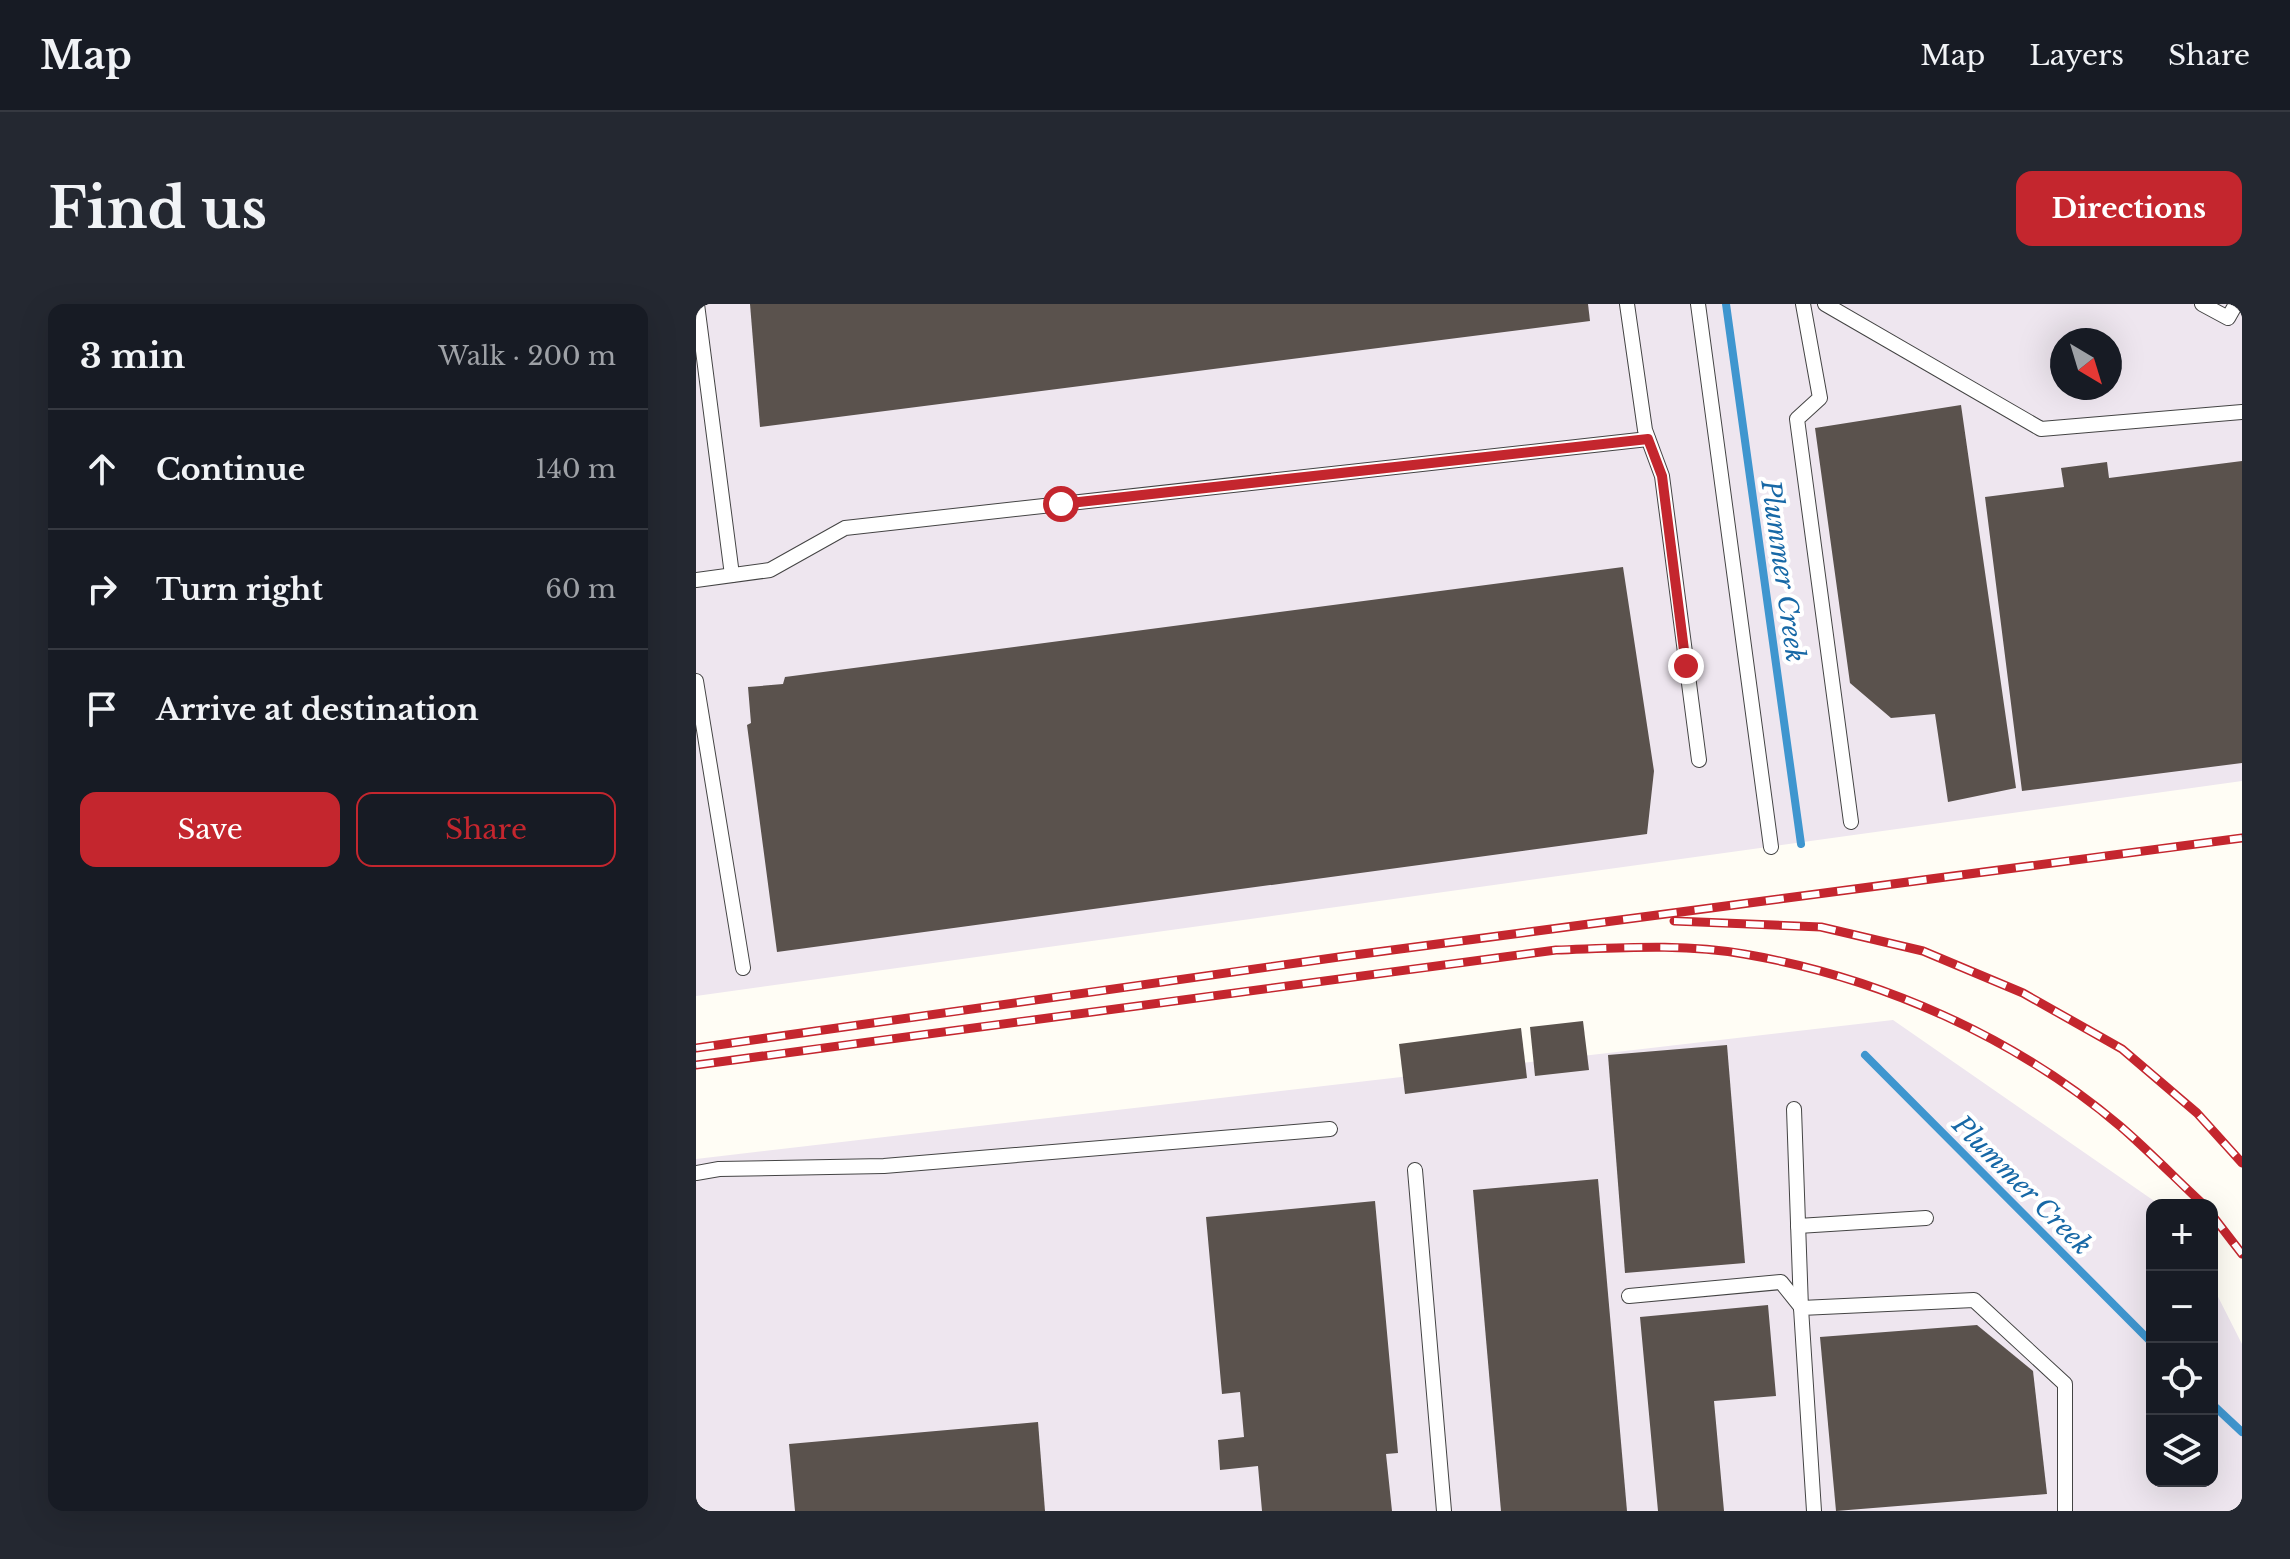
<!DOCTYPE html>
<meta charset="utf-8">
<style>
:root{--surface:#171b24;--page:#242831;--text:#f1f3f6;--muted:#9ea1a6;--line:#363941;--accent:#c4262e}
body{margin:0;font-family:"Libre Baskerville",serif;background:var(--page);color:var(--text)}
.controls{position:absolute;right:24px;bottom:24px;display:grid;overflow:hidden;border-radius:16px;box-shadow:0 8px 32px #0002}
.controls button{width:72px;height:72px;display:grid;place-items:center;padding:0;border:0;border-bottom:2px solid var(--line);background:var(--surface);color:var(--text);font:40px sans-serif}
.compass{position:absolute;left:1354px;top:24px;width:72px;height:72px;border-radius:50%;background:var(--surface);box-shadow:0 8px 32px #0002;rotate:142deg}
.stop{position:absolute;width:24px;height:24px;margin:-18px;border:6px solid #c4262e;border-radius:50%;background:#fff}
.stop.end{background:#c4262e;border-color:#fff;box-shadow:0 2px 8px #0008}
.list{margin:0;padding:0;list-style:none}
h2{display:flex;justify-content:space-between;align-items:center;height:104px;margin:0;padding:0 32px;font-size:34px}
h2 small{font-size:26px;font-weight:400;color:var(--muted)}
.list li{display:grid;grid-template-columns:52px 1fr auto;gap:24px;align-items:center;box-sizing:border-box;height:120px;padding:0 32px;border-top:2px solid var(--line)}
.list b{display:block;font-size:30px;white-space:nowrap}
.list em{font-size:26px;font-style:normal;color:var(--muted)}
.actions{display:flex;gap:16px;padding:24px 32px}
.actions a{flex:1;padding:18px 0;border:2px solid var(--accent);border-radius:16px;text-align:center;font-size:28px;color:var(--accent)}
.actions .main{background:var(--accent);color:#fff}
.icon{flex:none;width:44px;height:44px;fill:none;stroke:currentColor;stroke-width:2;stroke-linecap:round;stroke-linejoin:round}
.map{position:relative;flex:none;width:1546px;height:1207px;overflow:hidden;border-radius:16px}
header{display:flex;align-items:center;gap:48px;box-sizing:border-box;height:112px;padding:0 40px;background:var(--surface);border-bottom:2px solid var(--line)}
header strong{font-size:38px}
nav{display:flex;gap:44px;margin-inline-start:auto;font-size:28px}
.intro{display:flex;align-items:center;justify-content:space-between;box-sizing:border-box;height:192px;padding:0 48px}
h1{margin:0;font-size:56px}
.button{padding:20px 36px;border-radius:16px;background:var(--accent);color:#fff;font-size:28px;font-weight:700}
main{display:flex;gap:48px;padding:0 48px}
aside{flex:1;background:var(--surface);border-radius:16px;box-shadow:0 8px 32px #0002}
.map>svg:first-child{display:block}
</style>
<header>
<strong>Map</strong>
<nav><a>Map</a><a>Layers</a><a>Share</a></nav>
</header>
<div class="intro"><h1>Find us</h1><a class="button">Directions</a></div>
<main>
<aside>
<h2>3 min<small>Walk · 200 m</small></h2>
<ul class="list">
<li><svg class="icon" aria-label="ahead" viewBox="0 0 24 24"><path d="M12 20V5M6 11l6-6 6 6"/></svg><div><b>Continue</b></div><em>140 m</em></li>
<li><svg class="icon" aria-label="right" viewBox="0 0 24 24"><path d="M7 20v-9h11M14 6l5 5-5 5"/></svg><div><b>Turn right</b></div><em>60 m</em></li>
<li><svg class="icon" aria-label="arrive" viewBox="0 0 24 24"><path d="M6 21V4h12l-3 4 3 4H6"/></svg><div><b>Arrive at destination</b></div></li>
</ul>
<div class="actions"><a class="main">Save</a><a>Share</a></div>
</aside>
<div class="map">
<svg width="1546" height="1207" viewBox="0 0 1546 1207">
<rect width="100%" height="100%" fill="#fffdf5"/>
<g fill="#eee6ef" fill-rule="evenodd">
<path d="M0 0H1546V477L0 692ZM1366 36H1414V84H1366Z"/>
<path d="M1197 716 1464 901H1456V1177H1516V981L1546 1040V1207H0V855Z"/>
</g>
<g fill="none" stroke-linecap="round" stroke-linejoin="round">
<g stroke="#3f96cf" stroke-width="8">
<path d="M1030 0 1105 540"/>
<path d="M1169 751 1456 1039"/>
<path d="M1516 1100 1546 1128"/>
</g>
</g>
<g fill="#5a524d">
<path d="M54 0H892L894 17 64 123Z"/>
<path d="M1265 101 1320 484 1252 498 1239 410 1195 414 1154 379 1119 124Z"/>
<path d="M1546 157V459L1326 487 1289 193 1368 183 1365 164 1411 158 1413 174Z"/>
<path d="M927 263 958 467 951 530 81 648 51 421 55 419 52 383 87 380 89 373Z"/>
<path d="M887 717 893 766 839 772 834 723Z"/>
<path d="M825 724 831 774 709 790 703 740Z"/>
<path d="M1031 741 1049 959 929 969 912 751Z"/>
<path d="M902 875 931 1207H805L777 886Z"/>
<path d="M679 897 702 1149 690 1150 696 1207H566L562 1162 524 1166 522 1136 548 1133 544 1088 526 1090 510 913Z"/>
<path d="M1072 1001 1080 1092 1018 1097 1028 1207H962L944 1013Z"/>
<path d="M1281 1021 1337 1067 1351 1190 1140 1207 1124 1033Z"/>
<path d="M342 1118 349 1207H99L93 1140Z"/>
</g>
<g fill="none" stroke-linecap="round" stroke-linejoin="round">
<g stroke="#444" stroke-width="16">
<g id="service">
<path d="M1 0 36 271"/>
<path d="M931 0 949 126 966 172 1003 456"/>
<path d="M1002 0 1075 543"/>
<path d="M1107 0 1124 94 1101 115 1155 518"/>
<path d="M1129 0 1345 125 1546 108"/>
<path d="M1506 0 1532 14 1540 0"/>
<path d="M0 276 74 266 149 224 952 135"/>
<path d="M0 377 47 664"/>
<path d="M1098 805 1105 1004"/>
<path d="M719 866 748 1207"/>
<path d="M0 869 23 865 188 862 634 825"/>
<path d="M1102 922 1230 914"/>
<path d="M933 992 1085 978 1105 1003"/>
<path d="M1118 1207 1105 1004 1278 996 1369 1080V1207"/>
</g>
</g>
<use href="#service" stroke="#fff" stroke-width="14"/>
<g stroke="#c4262e" stroke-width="9">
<g id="rail">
<path d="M978 617 1125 623 1227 647 1327 689 1426 745 1501 809 1546 859"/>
<path d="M0 744 643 653 1546 534"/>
<path d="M0 761 860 646C922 644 986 639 1048 650 1183 673 1319 733 1424 822 1453 847 1480 875 1508 901"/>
<path d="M1516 911 1546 950"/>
</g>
</g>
<use href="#rail" stroke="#fff" stroke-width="6" stroke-dasharray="18" stroke-linecap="butt"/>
</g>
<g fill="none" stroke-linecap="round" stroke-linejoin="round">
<path stroke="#c4262e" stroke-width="10" d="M365 200 952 135 966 172 990 362"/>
</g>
<g text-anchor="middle" stroke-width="8" stroke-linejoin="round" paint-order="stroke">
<g font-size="26" font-style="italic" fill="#1768a6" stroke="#fff">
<text transform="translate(1087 267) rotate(82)" y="9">Plummer Creek</text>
<text transform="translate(1326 881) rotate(45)" y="9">Plummer Creek</text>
</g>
</g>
</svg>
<div class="controls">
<button>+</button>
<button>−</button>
<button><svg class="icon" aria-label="locate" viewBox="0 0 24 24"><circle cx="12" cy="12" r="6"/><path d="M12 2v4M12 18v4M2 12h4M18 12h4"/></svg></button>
<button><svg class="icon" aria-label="layers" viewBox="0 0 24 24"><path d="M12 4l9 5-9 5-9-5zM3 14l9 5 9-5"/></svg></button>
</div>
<svg class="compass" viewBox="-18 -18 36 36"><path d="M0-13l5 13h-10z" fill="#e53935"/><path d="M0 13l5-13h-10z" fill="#9ea1a6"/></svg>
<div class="stop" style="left:365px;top:200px"></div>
<div class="stop end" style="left:990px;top:362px"></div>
</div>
</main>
